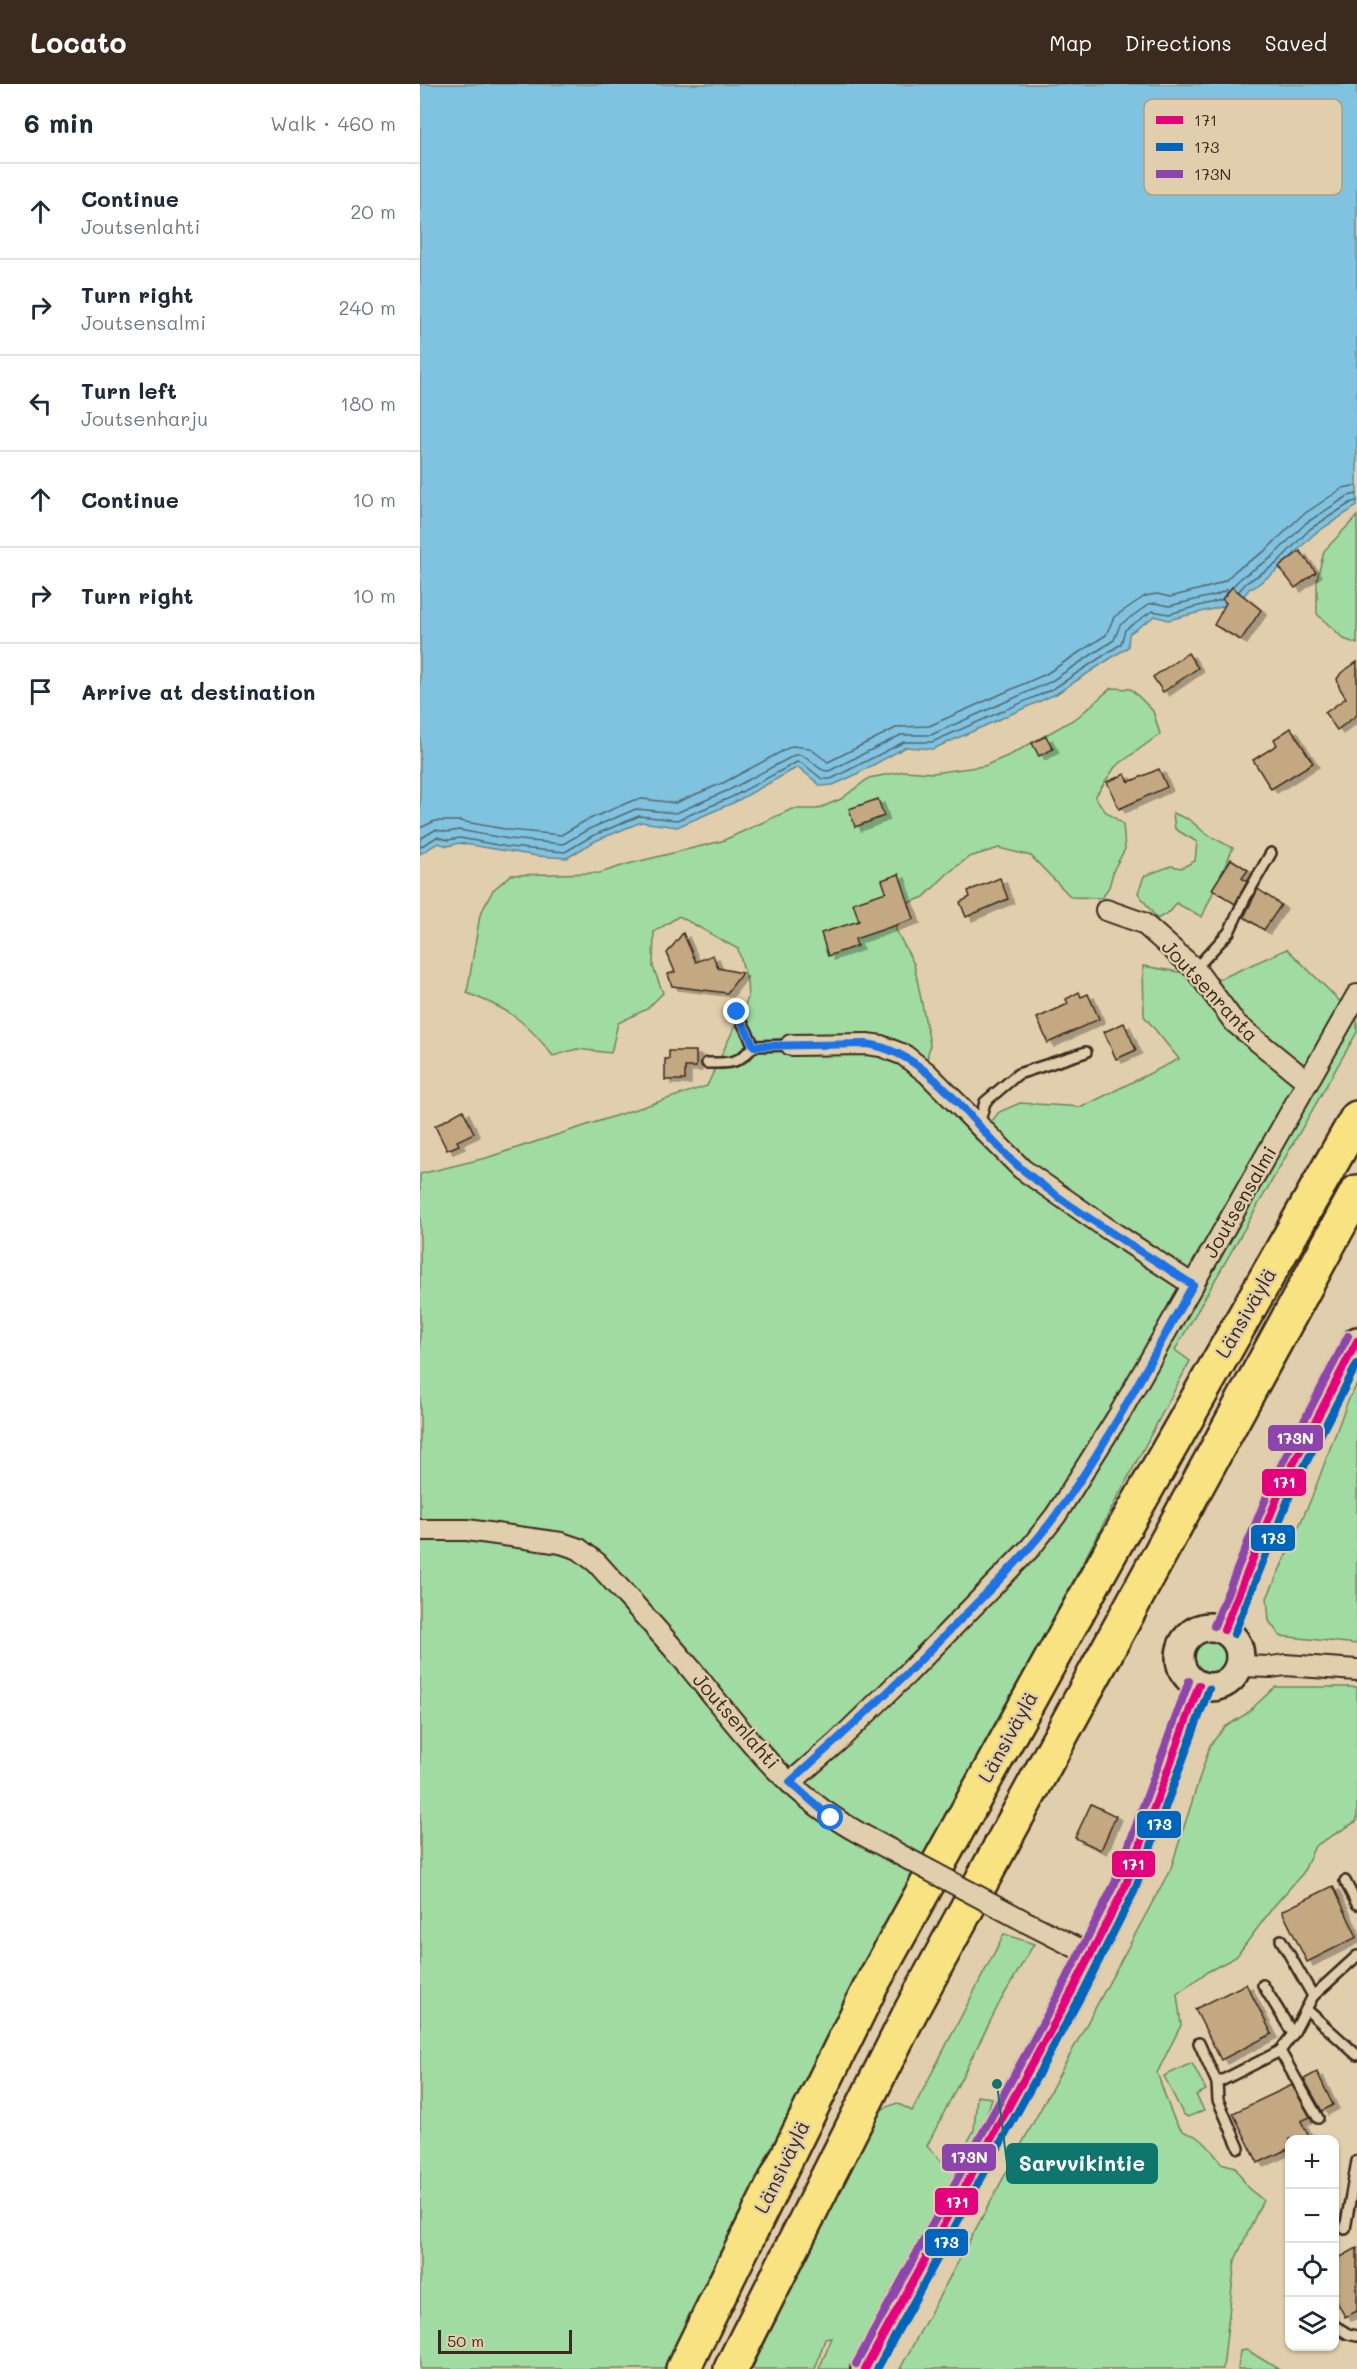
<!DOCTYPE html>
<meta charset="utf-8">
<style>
:root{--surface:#fff;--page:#f2f2f3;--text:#1f2937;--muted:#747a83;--line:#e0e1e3;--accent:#3b2a1e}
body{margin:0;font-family:Mali,sans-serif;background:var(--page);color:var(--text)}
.controls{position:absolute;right:18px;bottom:18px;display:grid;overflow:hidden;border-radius:12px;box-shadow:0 2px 4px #0004}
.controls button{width:54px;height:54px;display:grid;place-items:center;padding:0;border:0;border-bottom:2px solid var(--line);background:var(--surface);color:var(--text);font:30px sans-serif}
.scale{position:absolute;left:18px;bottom:15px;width:134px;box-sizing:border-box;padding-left:6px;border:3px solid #3b2a1e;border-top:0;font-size:16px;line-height:21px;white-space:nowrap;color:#3b2a1e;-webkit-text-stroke:4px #e1ceac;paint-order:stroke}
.stop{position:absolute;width:18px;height:18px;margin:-14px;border:4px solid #1a73e8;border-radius:50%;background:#fff}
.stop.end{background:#1a73e8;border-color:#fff;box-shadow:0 2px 6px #0008}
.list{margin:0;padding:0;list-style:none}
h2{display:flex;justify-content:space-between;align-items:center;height:78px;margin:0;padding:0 24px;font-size:26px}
h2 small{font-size:20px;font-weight:400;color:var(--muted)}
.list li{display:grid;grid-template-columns:39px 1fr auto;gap:18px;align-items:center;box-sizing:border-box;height:96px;padding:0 24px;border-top:2px solid var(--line)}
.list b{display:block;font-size:22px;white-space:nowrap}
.list p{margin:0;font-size:20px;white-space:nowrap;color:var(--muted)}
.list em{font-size:20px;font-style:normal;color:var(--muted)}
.icon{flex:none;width:33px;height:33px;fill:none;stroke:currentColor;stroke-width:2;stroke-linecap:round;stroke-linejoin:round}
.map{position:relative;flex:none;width:937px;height:2285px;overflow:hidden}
header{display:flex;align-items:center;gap:36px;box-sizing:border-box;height:84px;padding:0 30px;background:var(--accent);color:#fff}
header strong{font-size:28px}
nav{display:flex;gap:33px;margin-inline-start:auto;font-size:21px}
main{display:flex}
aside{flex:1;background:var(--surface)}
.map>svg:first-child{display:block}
</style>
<header>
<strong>Locato</strong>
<nav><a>Map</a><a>Directions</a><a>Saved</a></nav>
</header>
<main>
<aside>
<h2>6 min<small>Walk · 460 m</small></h2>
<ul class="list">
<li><svg class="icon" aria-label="ahead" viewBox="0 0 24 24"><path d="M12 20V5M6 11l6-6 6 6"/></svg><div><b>Continue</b><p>Joutsenlahti</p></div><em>20 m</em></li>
<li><svg class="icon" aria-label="right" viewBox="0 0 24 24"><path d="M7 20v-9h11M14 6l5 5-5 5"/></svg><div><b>Turn right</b><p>Joutsensalmi</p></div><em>240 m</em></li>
<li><svg class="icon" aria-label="left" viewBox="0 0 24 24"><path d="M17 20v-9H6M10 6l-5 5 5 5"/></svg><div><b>Turn left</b><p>Joutsenharju</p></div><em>180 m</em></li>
<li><svg class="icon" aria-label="ahead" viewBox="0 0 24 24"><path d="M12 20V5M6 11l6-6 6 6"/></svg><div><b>Continue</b></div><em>10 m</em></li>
<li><svg class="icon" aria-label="right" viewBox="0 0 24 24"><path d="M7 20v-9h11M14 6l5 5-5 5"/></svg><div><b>Turn right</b></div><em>10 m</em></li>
<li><svg class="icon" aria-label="arrive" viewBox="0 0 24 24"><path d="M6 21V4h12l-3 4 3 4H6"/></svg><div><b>Arrive at destination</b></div></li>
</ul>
</aside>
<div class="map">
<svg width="937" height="2285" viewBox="0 0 937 2285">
<defs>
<filter id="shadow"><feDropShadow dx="6" dy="4" stdDeviation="0" flood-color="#0004"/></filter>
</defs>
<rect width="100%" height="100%" fill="#e1ceac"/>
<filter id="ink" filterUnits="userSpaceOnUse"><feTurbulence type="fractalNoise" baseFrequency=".0167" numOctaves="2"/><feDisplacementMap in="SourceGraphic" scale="12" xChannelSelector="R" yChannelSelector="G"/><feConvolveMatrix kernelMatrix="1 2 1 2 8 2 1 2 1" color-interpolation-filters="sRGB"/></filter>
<g filter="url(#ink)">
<g fill="#a0dba1" stroke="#6e8260" stroke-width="1.5">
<path d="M937 432V560L924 555 897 530V495L904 467Z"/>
<path d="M691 604 711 605 733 627 740 650 695 683 675 713 685 727 703 740 705 765 694 785 689 803 682 814 651 813 611 772 579 764 549 773 527 790 504 813 475 824 476 846 494 880 510 960 503 998 557 1056 579 1028 600 1019 662 1023 759 975 724 932 723 882 800 895 867 865 937 934V948L755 1266 770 1277 506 1774 463 1748 446 1742 497 1790 350 2073 244 2285H0V1090L66 1074 287 1002 328 914 327 897 318 865 259 832 234 848 233 883 243 909 227 925 198 939 191 969 157 965 133 972C104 935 90 926 47 909L60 831 73 806 91 791 180 789 208 780 302 757 372 725H397L421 715 449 694 485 687 513 689 564 682 592 670 658 633Z"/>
<path d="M753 729 770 736 786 750 813 764 782 833 756 819 751 827 737 835 718 809 724 792 751 782 761 784 775 777 777 758 755 745Z"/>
<path d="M937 1300V1560L860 1552 849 1537 847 1514 892 1413 927 1319Z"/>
<circle cx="789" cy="1573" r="19"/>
<path d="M855 1603H937V1737L895 1762 883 1789 854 1822 816 1873 787 1888 757 1910 761 1941 737 1989C743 2003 752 2038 762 2046 766 2050 774 2050 779 2054 788 2060 794 2070 801 2079L815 2083 828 2104 843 2116 815 2176 803 2285H480L751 1784 790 1661 805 1643 826 1630Z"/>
<path d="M584 1850 614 1860 581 1916 507 2062 530 2086 537 2078 554 2046 557 2012 572 2014 562 2046 431 2285H399L412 2254 405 2255 395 2285H332L460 2026 477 2019 492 2027Z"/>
<path d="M772 1979 786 2006 776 2011 784 2026 768 2033 763 2030 744 1992Z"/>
<path d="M827 2266 858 2285H818L820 2267Z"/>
</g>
<path fill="#7fc3e0" stroke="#648692" stroke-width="1.5" d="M0 0H937V422L894 450 860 484 833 504H830L823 513 801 523 748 536 735 532 709 550 708 563 636 610 513 665 486 663 433 692 413 701 401 702 378 683 315 718 257 743 221 738 175 757 147 774 117 772 39 759 28 762 18 759 0 770Z"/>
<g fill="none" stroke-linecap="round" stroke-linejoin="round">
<g stroke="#56676c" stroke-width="1.5">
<path d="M813 502 822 493 851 474 886 439 928 412 937 410"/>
<path d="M819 507 826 499 856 480 890 445 932 418 937 417"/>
<path d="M0 744 15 737H40L90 746 141 751 165 737 214 716 223 715 255 719 305 698 372 662 389 664 408 678 478 643 509 642 626 590 686 551 694 533 725 512 737 510 750 513 793 502 806 496 816 486 845 467 881 432 923 404 937 401"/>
<path d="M0 755 15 746 28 748 39 746 89 755 143 760 169 745 216 725 256 729 309 706 375 671C390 669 396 688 409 687L481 651H511L630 598 694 556 700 541 729 520 736 519 749 522 796 511 808 505"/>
<path d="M0 763 17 753 28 756 40 754 88 763 145 768 172 752 219 732 257 736 312 713 377 678 382 679 402 695H411L484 658H512L633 605 701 560 705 546 732 527 749 530 801 516"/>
</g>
</g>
<g fill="#c4a881" stroke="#3b2a1e" stroke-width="1.5" filter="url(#shadow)">
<path d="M880 467 896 488 875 504 859 483Z"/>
<path d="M812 503 841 526 821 556 794 541 806 519 802 515Z"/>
<path d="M768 569 778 584 743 608 733 593Z"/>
<path d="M937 578V631L917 646 905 629 926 614 919 603 917 595 921 589Z"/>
<path d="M871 644 893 679 851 705 833 676 857 661 854 655Z"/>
<path d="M626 652 633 665 619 672 612 659Z"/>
<path d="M739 685 747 703 699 725 687 698 705 690 709 698Z"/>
<path d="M458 715 464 732 435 743 429 725Z"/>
<path d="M811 775 828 786 822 794 827 798 815 820 792 805Z"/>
<path d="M479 790 494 835 435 855 437 862 408 872 401 849 439 837 433 819 466 808 462 796Z"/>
<path d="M580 794 588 815 546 833 540 818 550 813 548 807Z"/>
<path d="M838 805 861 821 844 846 824 833Z"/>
<path d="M263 849 276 878 293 871 298 884 322 889 307 909 252 902 248 890 255 888 247 869Z"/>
<path d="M659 908 661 913 668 910 679 935 628 959 617 934 648 920 646 915Z"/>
<path d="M704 939 716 966 696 975 684 948Z"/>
<path d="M249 967H276V983H265V996H245V975H249Z"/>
<path d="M43 1026 54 1049 37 1057 39 1061 27 1066 15 1042Z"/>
<path d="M671 1720 696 1732 681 1766 655 1754Z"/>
<path d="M913 1802 937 1853 887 1878 862 1827Z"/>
<path d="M826 1900 852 1950 801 1976 775 1925Z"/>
<path d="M897 1988 913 2021 902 2027 884 1995Z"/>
<path d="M872 2001 890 2033 881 2037 890 2055H870V2064L838 2079 813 2029Z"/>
<path d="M937 2164V2227L925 2233 915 2213V2176Z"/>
</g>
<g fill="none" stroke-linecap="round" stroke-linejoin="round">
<g stroke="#3b2a1e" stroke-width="14">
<g id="lane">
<path d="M775 885 809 848 824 816 851 769"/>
<path d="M317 928 334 962"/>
<path d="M287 979C310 979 317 981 334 962L371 961"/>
<path d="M559 1041 565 1018 598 990 666 968"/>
<path d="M925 1797 937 1820"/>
<path d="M861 1856 893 1912"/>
<path d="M843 1901 873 1950"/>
<path d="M886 1925 937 1971"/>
<path d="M779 1959 797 1999 860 1967"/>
<path d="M797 1999 798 2016 819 2064"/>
<path d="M898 2034 860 1967 873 1950 893 1912 937 1872"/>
<path d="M925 2145 937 2077"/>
<path d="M915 2242 928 2250 937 2252"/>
</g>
</g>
<g stroke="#3b2a1e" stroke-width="24">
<g id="street">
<path d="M686 826 723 839 775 885 815 939 888 998"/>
<path d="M371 961 447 960 461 962 484 971 507 989 602 1085 688 1145 773 1201"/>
<path d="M0 1446H47L141 1459 159 1465 177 1479C208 1514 241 1549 271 1585 324 1650 365 1709 441 1750"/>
<path d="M819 1582 852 1583 865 1581 937 1586"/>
<path d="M370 1699 417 1658 487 1590 611 1463 636 1431 700 1329 937 911"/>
<path d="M608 1839 671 1871"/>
</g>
</g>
<g stroke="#3b2a1e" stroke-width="32">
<g id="secondary">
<circle cx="790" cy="1573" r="30"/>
<path d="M804 1546 862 1402 937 1257"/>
<path d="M445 2285 652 1907 705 1803 779 1601"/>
</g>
</g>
<g stroke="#3b2a1e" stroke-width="38">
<g id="highway">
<path d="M263 2285 452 1900 690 1469 937 1034"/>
<path d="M311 2285 492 1925 937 1108"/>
</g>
</g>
<use href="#lane" stroke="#e1ceac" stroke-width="9"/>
<use href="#street" stroke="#e1ceac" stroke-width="20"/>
<use href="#secondary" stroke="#e1ceac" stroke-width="27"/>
<use href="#highway" stroke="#f8e281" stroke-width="33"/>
<g stroke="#3b2a1e" stroke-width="24" stroke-linecap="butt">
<path id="street-bridge" d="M441 1750 608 1839"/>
</g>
<use href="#street-bridge" stroke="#e1ceac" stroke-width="20"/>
<g stroke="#e1ceac" stroke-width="12">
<g id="bus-1">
<path d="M804 1546 862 1402 937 1257"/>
<path d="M445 2285 652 1907 705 1803 779 1601"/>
</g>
</g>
<g stroke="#e1ceac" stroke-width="12">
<g id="bus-2">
<path d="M814 1550 872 1406 937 1280"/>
<path d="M457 2285 661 1912 714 1808 789 1605"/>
</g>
</g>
<g stroke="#e1ceac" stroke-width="12">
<g id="bus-3">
<path d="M794 1542 853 1397 928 1252"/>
<path d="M436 2280 643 1902 695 1799 769 1597"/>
</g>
</g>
<use href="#bus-1" stroke="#e5007d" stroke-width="8"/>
<use href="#bus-2" stroke="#0065bd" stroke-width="8"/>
<use href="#bus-3" stroke="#8e44ad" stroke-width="8"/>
</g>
</g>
<g fill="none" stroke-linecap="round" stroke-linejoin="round" filter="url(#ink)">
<path stroke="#1a73e8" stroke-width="8" d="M317 928 334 962 447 960C515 970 553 1046 603 1086 656 1129 716 1164 773 1201 729 1278 688 1360 636 1431 609 1468 576 1499 544 1532 488 1590 430 1645 370 1698L411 1734"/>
</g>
<g text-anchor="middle" stroke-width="4.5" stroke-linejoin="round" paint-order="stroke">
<g font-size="20" fill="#3b2a1e" stroke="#e1ceac">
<text transform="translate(790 907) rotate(47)" y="7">Joutsenranta</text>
<text transform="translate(820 1118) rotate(-60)" y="7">Joutsensalmi</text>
<text transform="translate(826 1229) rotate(-60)" y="7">Länsiväylä</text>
<text transform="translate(316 1637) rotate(49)" y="7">Joutsenlahti</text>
<text transform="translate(588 1653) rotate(-61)" y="7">Länsiväylä</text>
<text transform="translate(362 2083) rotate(-64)" y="7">Länsiväylä</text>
</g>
</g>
<rect x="724" y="15" width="198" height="96" rx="9" fill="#e1ceac" stroke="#af9d81" stroke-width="1.5"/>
<rect x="736" y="32" width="27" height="8" fill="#e5007d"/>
<rect x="736" y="59" width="27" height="8" fill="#0065bd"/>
<rect x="736" y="86" width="27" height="8" fill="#8e44ad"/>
<g font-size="16" fill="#3b2a1e">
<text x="774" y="42">171</text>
<text x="774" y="69">173</text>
<text x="774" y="96">173N</text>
</g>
<path fill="none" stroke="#0f766e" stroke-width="2" d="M577 2000L587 2080"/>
<circle fill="#0f766e" stroke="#e1ceac" stroke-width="2" cx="577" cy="2000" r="6"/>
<rect fill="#0f766e" stroke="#0f766e" stroke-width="2" x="587" y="2060" width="150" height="39" rx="6"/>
<g font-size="21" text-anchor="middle" font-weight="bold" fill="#fff">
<text x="662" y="2087">Sarvvikintie</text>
</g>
<g stroke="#e1ceac" stroke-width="2">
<rect x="847" y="1340" width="57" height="28" rx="6" fill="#8e44ad"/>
<rect x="841" y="1384" width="46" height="29" rx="6" fill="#e5007d"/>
<rect x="830" y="1440" width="46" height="28" rx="6" fill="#0065bd"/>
<rect x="716" y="1726" width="46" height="29" rx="6" fill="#0065bd"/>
<rect x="691" y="1766" width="45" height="28" rx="6" fill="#e5007d"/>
<rect x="521" y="2059" width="56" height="29" rx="6" fill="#8e44ad"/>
<rect x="514" y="2103" width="45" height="29" rx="6" fill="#e5007d"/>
<rect x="504" y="2144" width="45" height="29" rx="6" fill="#0065bd"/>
</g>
<g font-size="16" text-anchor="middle" font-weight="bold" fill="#fff">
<text x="875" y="1360">173N</text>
<text x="864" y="1404">171</text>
<text x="853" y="1460">173</text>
<text x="739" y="1746">173</text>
<text x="713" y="1786">171</text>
<text x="549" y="2079">173N</text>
<text x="537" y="2124">171</text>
<text x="526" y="2164">173</text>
</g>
</svg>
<div class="controls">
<button>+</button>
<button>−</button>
<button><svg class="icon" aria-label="locate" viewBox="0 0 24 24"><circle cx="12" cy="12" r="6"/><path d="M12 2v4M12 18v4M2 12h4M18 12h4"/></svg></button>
<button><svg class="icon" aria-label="layers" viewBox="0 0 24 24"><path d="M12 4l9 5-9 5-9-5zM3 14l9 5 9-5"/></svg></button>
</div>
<div class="scale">50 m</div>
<div class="stop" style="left:411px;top:1734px"></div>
<div class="stop end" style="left:317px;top:928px"></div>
</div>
</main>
